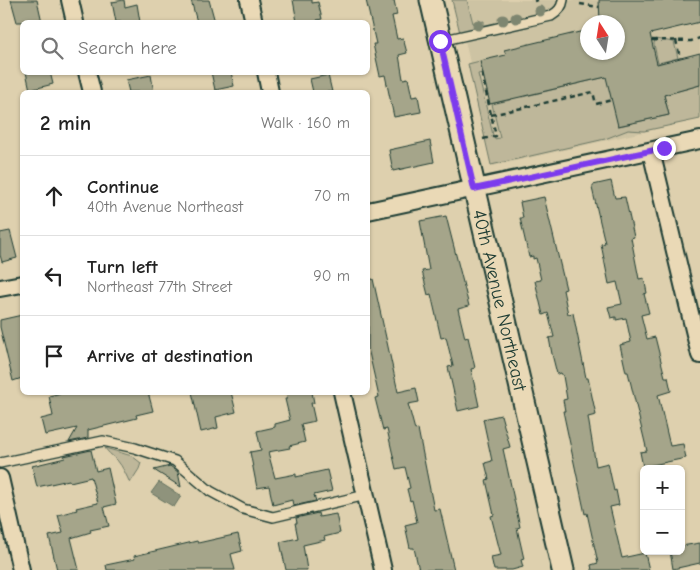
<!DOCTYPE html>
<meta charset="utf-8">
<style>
:root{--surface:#fff;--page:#f6f6f6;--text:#222;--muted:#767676;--line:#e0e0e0}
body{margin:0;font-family:"Comic Neue",sans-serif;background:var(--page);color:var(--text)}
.controls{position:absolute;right:15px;bottom:15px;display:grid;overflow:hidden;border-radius:8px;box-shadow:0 1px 4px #0004}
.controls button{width:45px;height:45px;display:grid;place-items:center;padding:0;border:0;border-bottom:1px solid var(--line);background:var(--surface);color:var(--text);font:25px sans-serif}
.compass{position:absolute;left:580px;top:15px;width:45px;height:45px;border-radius:50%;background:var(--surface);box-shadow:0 1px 4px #0004;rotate:348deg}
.stop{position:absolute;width:15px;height:15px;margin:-11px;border:4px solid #7c3aed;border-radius:50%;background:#fff}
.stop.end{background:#7c3aed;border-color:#fff;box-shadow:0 1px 5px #0008}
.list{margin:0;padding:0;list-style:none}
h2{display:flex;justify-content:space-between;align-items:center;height:65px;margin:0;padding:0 20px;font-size:21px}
h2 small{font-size:16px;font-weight:400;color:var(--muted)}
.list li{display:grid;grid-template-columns:32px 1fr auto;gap:15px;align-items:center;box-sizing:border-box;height:80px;padding:0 20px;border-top:1px solid var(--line)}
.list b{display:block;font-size:19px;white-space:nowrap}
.list p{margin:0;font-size:16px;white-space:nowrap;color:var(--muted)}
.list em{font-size:16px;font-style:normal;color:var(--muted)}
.icon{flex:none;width:28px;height:28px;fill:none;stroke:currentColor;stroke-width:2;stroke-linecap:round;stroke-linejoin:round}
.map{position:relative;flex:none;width:700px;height:570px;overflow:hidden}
.search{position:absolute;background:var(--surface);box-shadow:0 1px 4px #0004;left:20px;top:20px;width:350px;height:55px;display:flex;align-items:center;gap:12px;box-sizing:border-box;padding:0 18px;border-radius:8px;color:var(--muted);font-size:19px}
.panel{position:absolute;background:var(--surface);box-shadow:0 1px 4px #0004;left:20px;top:90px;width:350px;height:305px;border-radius:8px}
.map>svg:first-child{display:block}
</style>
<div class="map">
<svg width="700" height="570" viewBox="0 0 700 570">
<rect width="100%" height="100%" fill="#ded0ae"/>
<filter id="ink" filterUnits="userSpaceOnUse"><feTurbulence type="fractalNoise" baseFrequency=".02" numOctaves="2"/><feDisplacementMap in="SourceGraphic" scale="10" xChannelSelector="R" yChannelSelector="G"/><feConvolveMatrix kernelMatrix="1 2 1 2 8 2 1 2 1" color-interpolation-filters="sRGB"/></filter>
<g filter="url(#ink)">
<path fill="#cdc3a3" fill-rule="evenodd" d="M456 0H700V119L493 166ZM588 22H618V52H588Z"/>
<g fill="#beb79a" stroke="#6e7a67">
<path d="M452 0H467L473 23 484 21V26L482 28 460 33Z"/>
<path d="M655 39 674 42 678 58 658 63 654 44Z"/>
<path d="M480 61 483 73 478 74 494 139 500 138 492 104 510 100 508 90 522 97 618 74 610 92 619 126 669 115 664 95 700 85V119L644 131 628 130 605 139 491 165 468 64Z"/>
<path d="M105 448 132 456 141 463 139 469 130 483C126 475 123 467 117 460 113 456 109 454 105 448Z"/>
</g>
<path fill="#8f937c" stroke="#62715f" d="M159 482 181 496 174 507 151 493Z"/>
<g fill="#a5a58a" stroke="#1f3d34">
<path d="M11 0H37L42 22H17Z"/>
<path d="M124 0 125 7 137 4 140 22H116L112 2Z"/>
<path d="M191 0H209L215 22H197Z"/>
<path d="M293 0H312V3L318 2 322 19 317 20 318 22H297Z"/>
<path d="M366 0H394L397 15 392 16 397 39 403 38 407 53 399 55 403 79 408 78 412 97 418 96 421 112 394 117 385 75 380 76 373 44H376Z"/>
<path d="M599 0H700V22L650 34 657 64 700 53V85L664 95 669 115 618 126 606 77 490 104 480 61 506 55 504 50 588 30V52H618V22H600Z"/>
<path d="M26 72H50L53 84 30 90Z"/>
<path d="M211 72H231L234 86 215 90Z"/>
<path d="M151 75 154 92H129L126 80Z"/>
<path d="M328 75 332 92H313L310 79Z"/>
<path d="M430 141 434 162 393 171 389 150Z"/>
<path d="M611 181 615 198 625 197 634 237 631 238 639 279 644 278 647 293 644 294 649 313 641 315 647 339 655 337 665 377H668L671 391 658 395 670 446 683 444 686 458 643 467 640 452 647 451 628 372H626L620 345 631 342 626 318 616 320V317L611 318 608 307 622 304 617 282 609 284 601 244 605 243 592 188 593 187V185Z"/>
<path d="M544 197 566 289 563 290 568 314 573 313 586 378H588L596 415 588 417 596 466 608 463 614 491 616 490 619 505 610 507 622 558 645 553 649 570H592L591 565 598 563 587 513 585 514 563 411H565L563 400 567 399 563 376 561 373 557 374 552 354 549 338 554 337 548 313 543 315 535 281 541 280 536 258 533 259V256L529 257 520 218H523L520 202Z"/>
<path d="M446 216 469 306 458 309 465 338 468 337 475 368 471 369 479 406 458 411 448 367 453 366 446 337 441 338 431 294 428 295 422 271 429 270 420 221Z"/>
<path d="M10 231 17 258 2 262 0 255V233Z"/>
<path d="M373 279 398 392 416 388 419 402 408 404 415 430 418 429 434 510 440 509 454 570H419L414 548H410L405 525 417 522 412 500 410 501 407 489 410 488 405 467 396 469 387 429 383 430 375 398 379 397 368 348V280Z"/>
<path d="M22 315V378L13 381 0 327V320Z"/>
<path d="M65 392H148L153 411 136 415 137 418 88 430V438L69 442 77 428 45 435 41 419 53 416 49 396Z"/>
<path d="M192 392H231L236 412 216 417 218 428 201 432Z"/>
<path d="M286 392H312L314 403H311L315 421 301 424 305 442 289 446 290 448 268 452 275 478 296 474V477L327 470 332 491 314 495 316 501 293 506 292 500 273 505 269 486 257 488 250 452 261 450 257 431 275 427V424L290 420 285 399H287Z"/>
<path d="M501 415 510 447 503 449 520 527 517 528 524 559 521 560 523 567 512 570H494L491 557 501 555 491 516 494 515 486 480 489 479 485 463 492 461 483 419Z"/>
<path d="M91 450 96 471 108 468 116 504 104 507 109 526 90 530 91 532 71 538 79 570H57L49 536 63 533 58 515 77 510 76 508 98 503 91 477 70 482 69 480 37 487 32 466 65 458 64 456Z"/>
<path d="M170 466 178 472 181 487 154 470Z"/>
<path d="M318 513 319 517 336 514 340 533 324 537 325 540 303 545 307 570H286L280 542 298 538 295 523H297L296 518Z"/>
<path d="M238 534 242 551 231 554 235 570H107L106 565 135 559 134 556 197 541 198 543Z"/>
<path d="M700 543V563L673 569 670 551H681V546Z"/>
</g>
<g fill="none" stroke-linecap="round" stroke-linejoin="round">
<g stroke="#1f3d34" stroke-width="12">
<g id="service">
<path d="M440 41 551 16C558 12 562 8 563 0"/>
<path d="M0 463 103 441 135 448 175 461 210 491 243 509 273 517 366 495"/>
</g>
</g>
<g stroke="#1f3d34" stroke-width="20">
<g id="minor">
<path d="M70 0 75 22"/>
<path d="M249 0 254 22"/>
<path d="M87 72 92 92"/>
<path d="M266 72 270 92"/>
<path d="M651 151 700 355"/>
<path d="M368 211 700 140"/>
<path d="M0 288 22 284"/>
<path d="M342 392 383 570"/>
<path d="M0 478 21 570"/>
</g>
</g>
<g stroke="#1f3d34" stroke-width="25">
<g id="tertiary">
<path id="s1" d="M431 0 563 570"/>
</g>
</g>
<g stroke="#1f3d34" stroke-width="2.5" stroke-dasharray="5 4" stroke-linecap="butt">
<path d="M534 1 538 0"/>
<path d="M580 4 599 7"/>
<path d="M652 40 691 41 700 38"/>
<path d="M676 40 680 58"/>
<path d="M491 115 593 92 596 104 612 100"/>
<path d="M483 139 496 136 482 75H483"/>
</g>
<use href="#service" stroke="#ead9b6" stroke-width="9"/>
<use href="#minor" stroke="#ead9b6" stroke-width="16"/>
<use href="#tertiary" stroke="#ead9b6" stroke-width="21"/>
</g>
<g fill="#7e8670">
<circle cx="540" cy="11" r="5.5"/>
<circle cx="516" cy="18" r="5.5"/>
<circle cx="503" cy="20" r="5.5"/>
<circle cx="478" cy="25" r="5.5"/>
</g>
</g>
<g fill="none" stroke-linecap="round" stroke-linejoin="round" filter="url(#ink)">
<path stroke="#7c3aed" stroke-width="6" d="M440 41 474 189 664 148"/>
</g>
<g text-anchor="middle" stroke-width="4.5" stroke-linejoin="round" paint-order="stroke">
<g font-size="19" fill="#1f3d34" stroke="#ead9b6">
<text dy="7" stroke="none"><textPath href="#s1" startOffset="308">40th Avenue Northeast</textPath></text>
</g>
</g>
</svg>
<div class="controls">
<button>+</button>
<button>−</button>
</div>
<svg class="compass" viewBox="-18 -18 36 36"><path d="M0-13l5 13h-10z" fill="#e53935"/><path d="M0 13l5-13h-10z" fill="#767676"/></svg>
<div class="stop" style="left:440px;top:41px"></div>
<div class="stop end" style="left:664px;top:148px"></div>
<div class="search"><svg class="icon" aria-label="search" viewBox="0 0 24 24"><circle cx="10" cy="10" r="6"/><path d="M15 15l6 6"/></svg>Search here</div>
<section class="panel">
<h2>2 min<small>Walk · 160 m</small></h2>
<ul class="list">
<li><svg class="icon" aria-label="ahead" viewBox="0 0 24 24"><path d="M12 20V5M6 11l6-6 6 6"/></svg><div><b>Continue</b><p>40th Avenue Northeast</p></div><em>70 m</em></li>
<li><svg class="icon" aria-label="left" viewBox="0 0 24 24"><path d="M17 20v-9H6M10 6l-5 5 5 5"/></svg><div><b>Turn left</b><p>Northeast 77th Street</p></div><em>90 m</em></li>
<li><svg class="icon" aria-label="arrive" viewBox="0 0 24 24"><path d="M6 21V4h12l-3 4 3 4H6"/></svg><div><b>Arrive at destination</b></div></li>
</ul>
</section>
</div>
